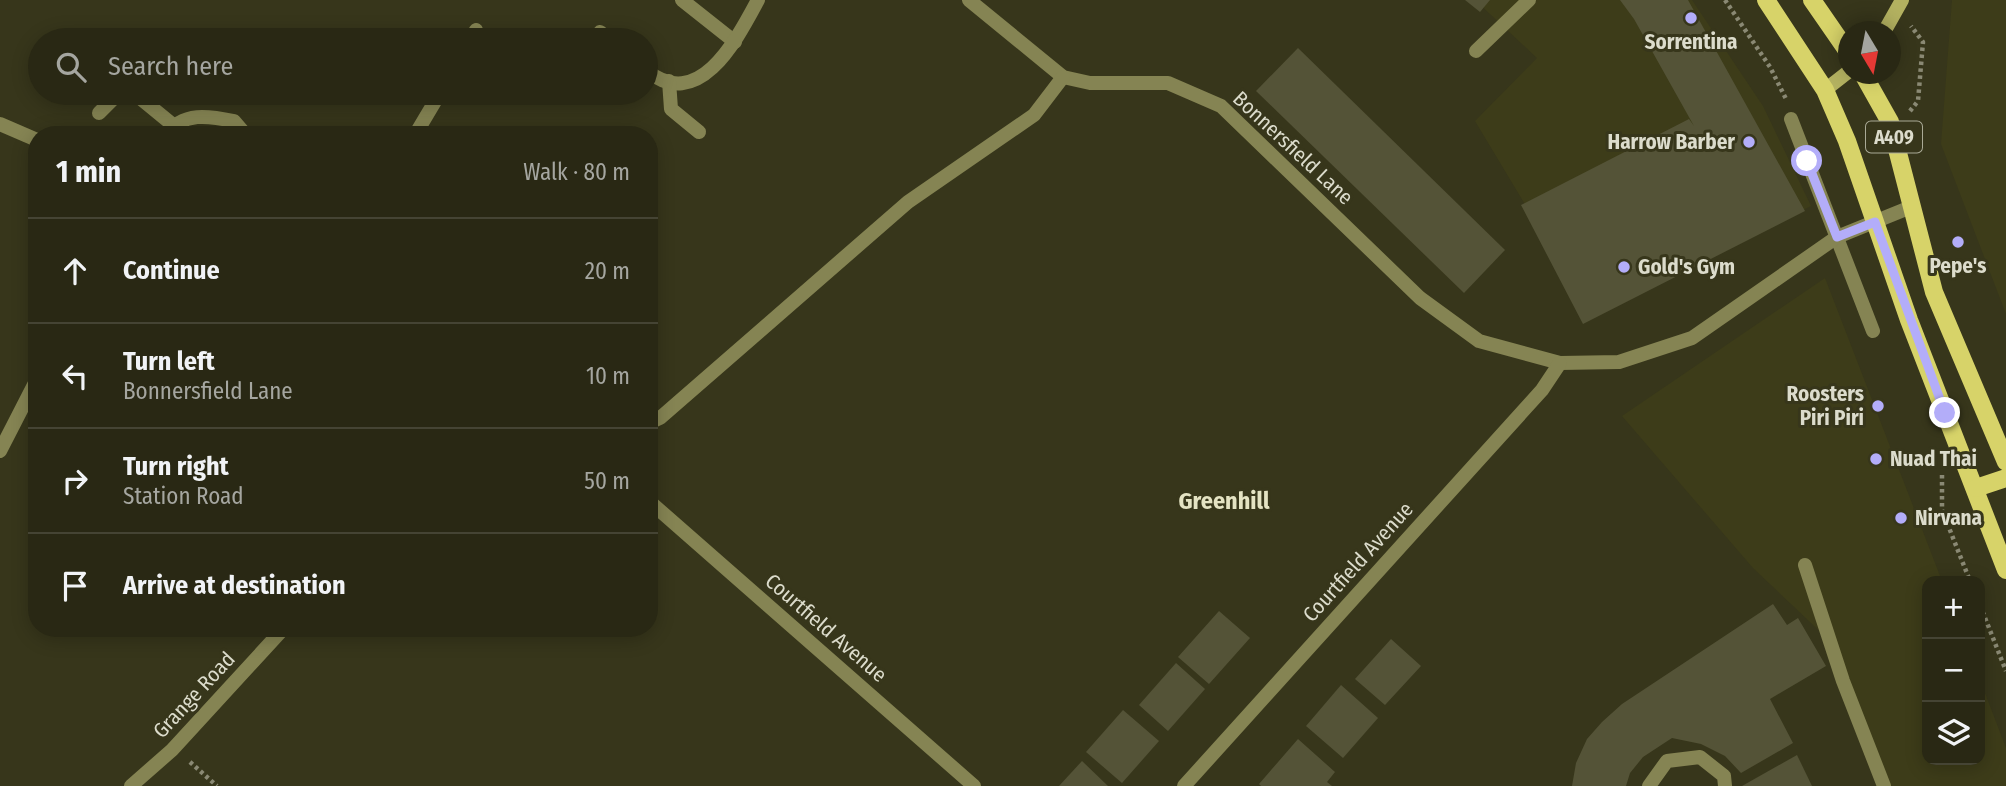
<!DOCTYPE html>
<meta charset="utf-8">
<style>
:root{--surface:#292814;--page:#353422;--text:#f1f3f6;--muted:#a5a6a0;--line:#454434}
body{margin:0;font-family:"Fira Sans Condensed",sans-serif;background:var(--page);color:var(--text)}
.controls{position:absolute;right:21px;bottom:21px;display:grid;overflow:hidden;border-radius:14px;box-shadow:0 4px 18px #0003}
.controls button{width:63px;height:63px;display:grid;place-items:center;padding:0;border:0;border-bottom:2px solid var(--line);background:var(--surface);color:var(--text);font:35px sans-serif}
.compass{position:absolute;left:1838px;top:21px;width:63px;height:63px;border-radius:50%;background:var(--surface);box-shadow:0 4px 18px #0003;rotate:170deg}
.stop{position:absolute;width:21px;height:21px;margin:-16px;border:5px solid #b3adf9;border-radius:50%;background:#fff}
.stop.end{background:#b3adf9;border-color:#fff;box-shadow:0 2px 7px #0008}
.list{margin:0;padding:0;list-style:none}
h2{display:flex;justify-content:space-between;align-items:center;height:91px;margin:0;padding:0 28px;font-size:30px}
h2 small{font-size:23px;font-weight:400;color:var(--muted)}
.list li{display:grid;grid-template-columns:46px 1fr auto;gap:21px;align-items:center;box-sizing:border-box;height:105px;padding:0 28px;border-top:2px solid var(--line)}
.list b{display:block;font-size:26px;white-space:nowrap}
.list p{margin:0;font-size:23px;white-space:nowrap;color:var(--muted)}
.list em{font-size:23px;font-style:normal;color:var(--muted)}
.icon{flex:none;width:38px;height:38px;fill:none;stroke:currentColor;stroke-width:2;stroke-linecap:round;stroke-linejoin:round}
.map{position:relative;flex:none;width:2006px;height:786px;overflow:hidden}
.search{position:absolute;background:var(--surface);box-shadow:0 4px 18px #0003;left:28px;top:28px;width:630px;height:77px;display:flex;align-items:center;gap:18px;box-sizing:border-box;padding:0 24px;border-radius:38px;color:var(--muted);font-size:26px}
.panel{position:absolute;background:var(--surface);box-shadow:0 4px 18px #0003;left:28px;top:126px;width:630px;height:511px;border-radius:28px}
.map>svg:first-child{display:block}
</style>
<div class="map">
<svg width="2006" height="786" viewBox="0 0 2006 786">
<rect width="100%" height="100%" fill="#37361b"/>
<g fill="#3d3c19">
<path d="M1475 0H1692L1763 106 1811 206 1592 316 1475 121 1537 58Z"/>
<path d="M1952 0H2006V314L1941 144Z"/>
<path d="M1825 278 1942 581H1927V760H1980V680L2006 748V786H1888L1829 640 1753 568 1622 416Z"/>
</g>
<g fill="#545337">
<path d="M1465 0H1490L1480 12Z"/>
<path d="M1620 0H1688L1805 211 1583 324 1521 205 1689 119 1694 126 1634 19Z"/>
<path d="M1298 48 1505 250 1464 293 1256 91Z"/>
<path d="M1773 604 1787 625 1798 618 1826 666 1770 699 1793 743 1741 773 1725 756 1701 744 1672 738 1643 757 1630 773 1626 786H1572L1576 763 1587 739 1602 722 1622 704Z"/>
<path d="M1219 611 1250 638 1209 684 1178 657Z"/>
<path d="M1391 639 1421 666 1385 705 1355 679Z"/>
<path d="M1176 663 1205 689 1168 731 1139 705Z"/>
<path d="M1341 685 1378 718 1343 758 1306 726Z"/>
<path d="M1123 710 1159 741 1122 783 1086 752Z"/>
<path d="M1298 739 1335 772 1327 782 1332 786H1261L1259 784Z"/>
<path d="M1797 755 1812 786H1742Z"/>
<path d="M1082 761 1108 786H1059Z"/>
</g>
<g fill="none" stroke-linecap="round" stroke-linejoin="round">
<g stroke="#8a8974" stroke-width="4.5" stroke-dasharray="3.5 3.5" stroke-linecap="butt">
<path d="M1725 0 1770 67 1787 101"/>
<path d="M1910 111 1918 101 1923 42 1911 26"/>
<path d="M1942 475V510L1970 581"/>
<path d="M1980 605 2006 671"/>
<path d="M190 762 217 786"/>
</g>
<g stroke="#858453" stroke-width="14">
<path d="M682 0 735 42"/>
<path d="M600 32 610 40"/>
<path d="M1476 51 1529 0"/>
<path d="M646 70C699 114 737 39 758 0"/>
<path d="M669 81 671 109 699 132"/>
<path d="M134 93 173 125"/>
<path d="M99 113 119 93"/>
<path d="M1791 119 1873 331"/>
<path d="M1805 565 1843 681 1884 786"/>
</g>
<g stroke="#858453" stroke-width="14">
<path d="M969 0 1063 77 1090 83H1168L1221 106 1420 298 1479 341 1560 363 1619 362 1692 338 1837 237 1911 207"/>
<path d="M470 40 476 30"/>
<path d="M0 124 37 140"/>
<path d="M167 135C182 111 210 116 234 121L246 135"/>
<path d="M415 135 440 93"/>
<path d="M649 423 660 418 908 202 1034 115 1063 77"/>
<path d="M0 451 37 379"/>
<path d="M649 501 974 786"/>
<path d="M131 786 172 750 284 628"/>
<path d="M1184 786 1542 390 1560 363"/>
<path d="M1649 786 1667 761 1700 757 1724 776 1725 786"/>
</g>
<g stroke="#b3b160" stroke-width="14">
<path d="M1884 32 1902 0"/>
<path d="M1825 90 1848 72"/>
</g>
<g stroke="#d7d369" stroke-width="18">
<path d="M1766 0 1825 90 1847 141 1909 320 2006 570"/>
<path d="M1812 0 1848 52"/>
<path d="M1863 74 1890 122 1934 292 2006 462"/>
<path d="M1976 488 2006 478"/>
</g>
</g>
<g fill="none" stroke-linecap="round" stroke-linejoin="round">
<path stroke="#b3adf9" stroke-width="9" d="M1807 161 1837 237 1875 222 1945 413"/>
</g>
<g fill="#b3adf9" stroke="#37361b" stroke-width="2.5">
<circle cx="1691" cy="18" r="7"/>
<circle cx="1749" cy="142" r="7"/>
<circle cx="1958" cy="242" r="7"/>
<circle cx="1624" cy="267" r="7"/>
<circle cx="1878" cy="406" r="7"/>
<circle cx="1876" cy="459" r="7"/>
<circle cx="1901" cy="518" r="7"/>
</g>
<g text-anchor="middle" stroke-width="6" stroke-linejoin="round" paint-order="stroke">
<rect fill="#37361b" stroke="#aaaa97" stroke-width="2" x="1866" y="121.5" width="56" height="31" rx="5"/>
<g font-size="19" font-weight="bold" fill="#dcdccc">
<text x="1894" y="144">A409</text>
</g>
<g font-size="21" font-weight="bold" fill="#dcdccc" stroke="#37361b" text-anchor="start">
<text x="1691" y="49" text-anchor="middle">Sorrentina</text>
<text x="1735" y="149" text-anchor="end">Harrow Barber</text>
<text x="1958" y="273" text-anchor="middle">Pepe's</text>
<text x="1638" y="274">Gold's Gym</text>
<text x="1864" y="401" text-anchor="end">Roosters<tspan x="1864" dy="24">Piri Piri</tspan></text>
<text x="1890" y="466">Nuad Thai</text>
<text x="1915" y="525">Nirvana</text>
</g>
<g font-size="21" fill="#dcdccc" stroke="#37361b">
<text transform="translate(1293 148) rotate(43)" y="7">Bonnersfield Lane</text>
<text transform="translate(1358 562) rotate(-48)" y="7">Courtfield Avenue</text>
<text transform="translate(826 628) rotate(41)" y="7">Courtfield Avenue</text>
<text transform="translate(194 695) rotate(-47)" y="7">Grange Road</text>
</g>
<g font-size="24" font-weight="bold" fill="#e4e3c3" stroke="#37361b">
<text x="1224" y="509">Greenhill</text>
</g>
</g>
</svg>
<div class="controls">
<button>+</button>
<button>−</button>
<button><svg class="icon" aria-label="layers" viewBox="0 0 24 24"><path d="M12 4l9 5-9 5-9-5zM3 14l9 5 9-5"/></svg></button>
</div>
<svg class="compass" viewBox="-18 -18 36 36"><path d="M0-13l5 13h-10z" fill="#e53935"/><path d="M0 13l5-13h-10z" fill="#a5a6a0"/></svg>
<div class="stop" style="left:1807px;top:161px"></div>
<div class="stop end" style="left:1945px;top:413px"></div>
<div class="search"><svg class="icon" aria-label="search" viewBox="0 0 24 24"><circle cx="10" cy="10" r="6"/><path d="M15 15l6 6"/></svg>Search here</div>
<section class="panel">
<h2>1 min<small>Walk · 80 m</small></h2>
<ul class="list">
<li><svg class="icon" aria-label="ahead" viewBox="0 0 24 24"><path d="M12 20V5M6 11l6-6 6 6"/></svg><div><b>Continue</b></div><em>20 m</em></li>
<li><svg class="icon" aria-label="left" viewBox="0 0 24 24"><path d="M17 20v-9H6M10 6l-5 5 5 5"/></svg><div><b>Turn left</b><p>Bonnersfield Lane</p></div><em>10 m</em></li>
<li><svg class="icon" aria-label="right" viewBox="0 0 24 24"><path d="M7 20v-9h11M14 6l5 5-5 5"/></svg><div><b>Turn right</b><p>Station Road</p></div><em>50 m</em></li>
<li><svg class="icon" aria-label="arrive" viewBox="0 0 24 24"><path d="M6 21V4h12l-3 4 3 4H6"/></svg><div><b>Arrive at destination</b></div></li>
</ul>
</section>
</div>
